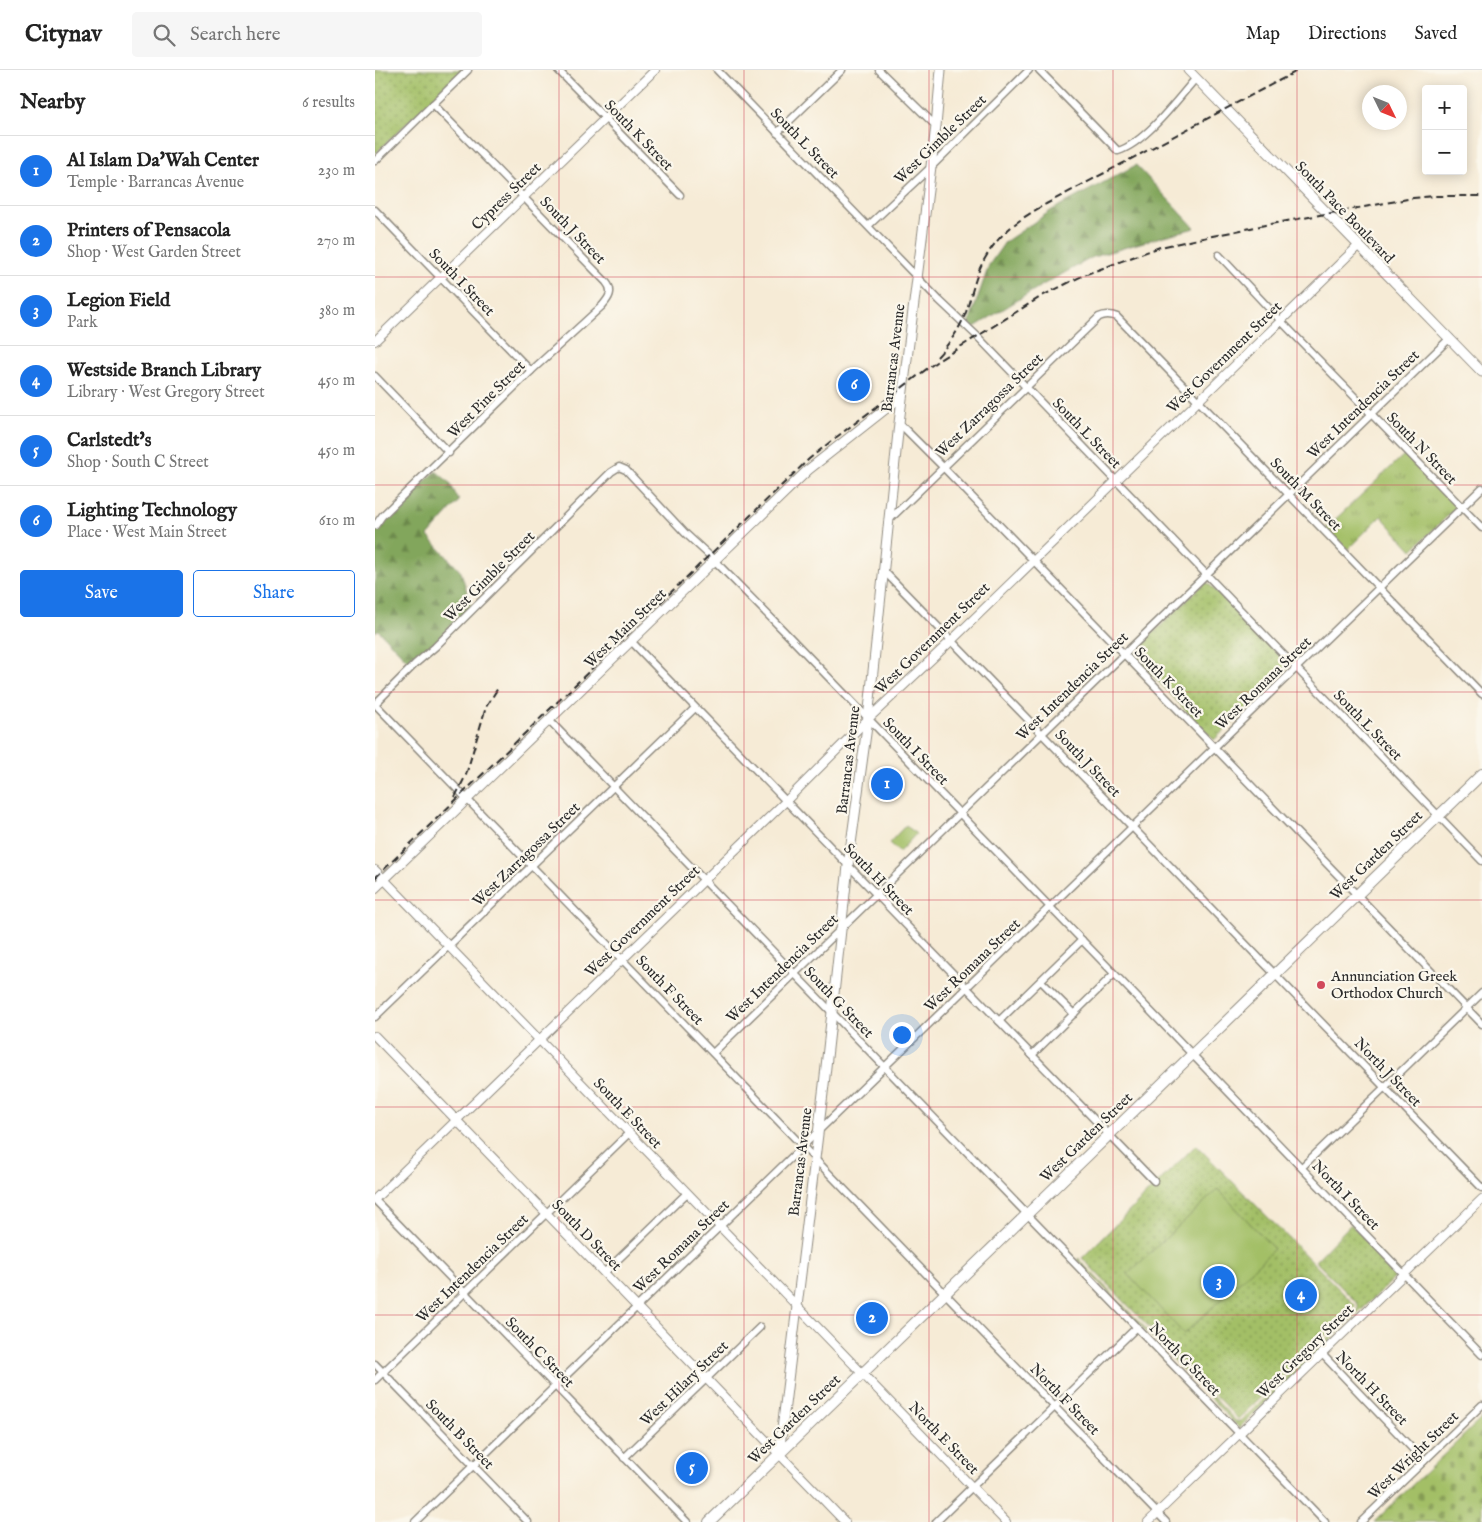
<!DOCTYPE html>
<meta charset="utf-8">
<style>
:root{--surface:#fff;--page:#f6f6f6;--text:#222;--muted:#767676;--line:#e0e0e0;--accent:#1a73e8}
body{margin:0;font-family:"IM FELL English",serif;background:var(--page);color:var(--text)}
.controls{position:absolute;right:15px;top:15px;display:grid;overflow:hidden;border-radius:5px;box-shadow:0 2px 12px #0003}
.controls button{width:45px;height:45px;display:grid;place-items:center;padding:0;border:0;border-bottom:1px solid var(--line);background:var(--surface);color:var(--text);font:25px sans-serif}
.compass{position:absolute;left:987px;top:15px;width:45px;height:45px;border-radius:50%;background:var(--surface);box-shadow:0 2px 12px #0003;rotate:133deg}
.you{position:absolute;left:526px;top:964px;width:18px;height:18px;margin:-12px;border:4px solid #fff;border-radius:50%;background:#1a73e8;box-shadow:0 0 0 8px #1a73e833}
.badge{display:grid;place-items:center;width:32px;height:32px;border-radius:50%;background:var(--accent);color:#fff;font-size:16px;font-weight:700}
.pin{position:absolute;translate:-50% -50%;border:2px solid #fff;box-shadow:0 1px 5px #0006}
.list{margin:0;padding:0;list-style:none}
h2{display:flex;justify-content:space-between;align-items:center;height:65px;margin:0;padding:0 20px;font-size:21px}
h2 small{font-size:16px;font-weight:400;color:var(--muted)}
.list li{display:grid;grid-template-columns:32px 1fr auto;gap:15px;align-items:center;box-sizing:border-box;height:70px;padding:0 20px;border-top:1px solid var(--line)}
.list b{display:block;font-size:19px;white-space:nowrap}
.list p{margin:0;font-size:16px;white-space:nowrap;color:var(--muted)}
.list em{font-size:16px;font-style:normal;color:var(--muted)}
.actions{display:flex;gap:10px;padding:15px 20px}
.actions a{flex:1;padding:11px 0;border:1px solid var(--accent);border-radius:5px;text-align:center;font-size:18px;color:var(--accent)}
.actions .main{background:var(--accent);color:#fff}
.icon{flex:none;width:28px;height:28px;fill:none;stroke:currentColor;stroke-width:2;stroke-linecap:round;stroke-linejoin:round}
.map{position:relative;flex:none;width:1107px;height:1452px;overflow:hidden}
header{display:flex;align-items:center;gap:30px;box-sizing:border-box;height:70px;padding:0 25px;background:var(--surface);border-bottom:1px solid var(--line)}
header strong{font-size:24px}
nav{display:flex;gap:28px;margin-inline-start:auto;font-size:18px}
.search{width:350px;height:45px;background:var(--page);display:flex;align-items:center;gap:12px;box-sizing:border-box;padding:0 18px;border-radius:5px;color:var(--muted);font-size:19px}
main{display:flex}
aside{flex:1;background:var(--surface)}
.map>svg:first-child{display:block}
</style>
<header>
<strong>Citynav</strong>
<div class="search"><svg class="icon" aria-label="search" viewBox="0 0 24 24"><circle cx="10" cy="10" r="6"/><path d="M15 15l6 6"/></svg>Search here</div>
<nav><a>Map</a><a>Directions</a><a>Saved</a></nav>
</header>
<main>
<aside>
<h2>Nearby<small>6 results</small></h2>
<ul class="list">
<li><span class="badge">1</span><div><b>Al Islam Da'Wah Center</b><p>Temple · Barrancas Avenue</p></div><em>230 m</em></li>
<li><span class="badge">2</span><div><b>Printers of Pensacola</b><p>Shop · West Garden Street</p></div><em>270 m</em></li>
<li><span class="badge">3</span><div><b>Legion Field</b><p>Park</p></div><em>380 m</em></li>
<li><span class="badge">4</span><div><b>Westside Branch Library</b><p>Library · West Gregory Street</p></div><em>450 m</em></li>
<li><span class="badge">5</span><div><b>Carlstedt's</b><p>Shop · South C Street</p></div><em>450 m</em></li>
<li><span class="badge">6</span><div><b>Lighting Technology</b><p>Place · West Main Street</p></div><em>610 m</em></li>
</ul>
<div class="actions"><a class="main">Save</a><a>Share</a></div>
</aside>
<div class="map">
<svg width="1107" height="1452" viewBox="0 0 1107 1452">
<defs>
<pattern id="grass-tufts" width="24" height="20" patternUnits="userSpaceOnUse" patternTransform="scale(1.25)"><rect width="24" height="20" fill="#a3bf66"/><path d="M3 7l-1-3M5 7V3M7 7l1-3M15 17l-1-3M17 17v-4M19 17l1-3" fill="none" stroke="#859b54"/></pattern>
<pattern id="forest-firs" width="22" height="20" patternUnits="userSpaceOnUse" patternTransform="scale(1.25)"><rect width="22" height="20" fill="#82a65b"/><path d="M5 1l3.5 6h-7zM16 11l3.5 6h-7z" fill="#6b874b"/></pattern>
<pattern id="cemetery-stones" width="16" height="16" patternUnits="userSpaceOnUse" patternTransform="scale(1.25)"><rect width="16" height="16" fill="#a3bf66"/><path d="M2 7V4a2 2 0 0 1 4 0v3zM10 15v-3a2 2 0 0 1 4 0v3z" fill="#859b54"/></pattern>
<pattern id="park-dots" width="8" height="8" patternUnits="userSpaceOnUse" patternTransform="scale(1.25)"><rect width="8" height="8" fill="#a3bf66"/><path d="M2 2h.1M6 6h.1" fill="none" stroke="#859b54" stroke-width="1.8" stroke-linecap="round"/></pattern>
</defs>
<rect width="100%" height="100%" fill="#fbf7ec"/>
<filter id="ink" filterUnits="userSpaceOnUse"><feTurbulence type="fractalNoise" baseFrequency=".02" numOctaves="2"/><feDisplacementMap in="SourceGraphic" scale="10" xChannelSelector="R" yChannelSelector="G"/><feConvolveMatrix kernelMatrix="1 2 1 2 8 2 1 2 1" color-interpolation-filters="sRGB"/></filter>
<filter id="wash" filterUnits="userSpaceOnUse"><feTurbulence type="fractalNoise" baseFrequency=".0096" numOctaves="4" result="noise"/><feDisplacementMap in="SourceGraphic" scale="20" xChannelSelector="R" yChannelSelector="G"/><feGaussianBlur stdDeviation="1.12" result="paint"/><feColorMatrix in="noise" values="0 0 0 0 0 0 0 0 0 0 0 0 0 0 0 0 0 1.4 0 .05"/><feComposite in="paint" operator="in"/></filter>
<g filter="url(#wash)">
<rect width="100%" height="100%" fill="#f6ebd6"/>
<path fill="url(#grass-tufts)" stroke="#677548" d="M1030 384 1082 437 1037 480 1006 446 972 480 951 458Z"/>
<g fill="url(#forest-firs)" stroke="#566843">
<path d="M761 95 820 158 789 166 718 187 664 217 598 258 594 253 614 195 630 172 677 140Z"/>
<path d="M61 401 75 413 84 431 53 466 86 502 96 535 58 574 35 593 3 560 0 562V462L10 449Z"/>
</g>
<path fill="url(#cemetery-stones)" stroke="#677548" d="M1107 1348V1452H999Z"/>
<g fill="url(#park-dots)" stroke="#677548">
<path d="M0 0H87L0 84Z"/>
<path d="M831 511 915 597 839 670 757 584Z"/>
<path d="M821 1075 981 1236 863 1349 707 1188Z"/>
<path d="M976 1154 1024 1204 864 1358 702 1190 704 1188 705 1191 861 1351H866L983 1239V1234L940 1191Z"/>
</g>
<g fill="#a3bf66" stroke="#677548">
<path d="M531 755 541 764 524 782 514 773Z"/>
<path d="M843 1119 899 1179 809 1264 753 1204Z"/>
</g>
</g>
<g filter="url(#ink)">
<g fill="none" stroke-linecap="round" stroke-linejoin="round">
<g stroke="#908b80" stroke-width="9">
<g id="minor">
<path d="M183 0 305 125"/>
<path d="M342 0 564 230 602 266 1107 791"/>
<path d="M504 0 561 56"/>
<path d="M664 0 743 81C770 73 803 29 821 8"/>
<path d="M402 63 467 0"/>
<path d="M0 91 93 0"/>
<path d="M0 140 156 301"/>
<path d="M493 156 556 97 654 0"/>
<path d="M844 185 906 251 1107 458"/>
<path d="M0 306 74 383"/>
<path d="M524 353 568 397 1107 954"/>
<path d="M514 450 724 247C730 244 735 244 742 247L1107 624"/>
<path d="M0 456 7 446 156 301 227 236C234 228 239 221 231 212L58 34"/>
<path d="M508 500 1107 1118"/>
<path d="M256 571 779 1111"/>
<path d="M0 634 40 594 60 577 236 402 244 397 251 400 310 463 335 486 407 559 1107 1285"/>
<path d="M0 634 791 1452"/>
<path d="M174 650 950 1452"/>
<path d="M666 911 699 944"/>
<path d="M0 947 320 638"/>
<path d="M624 951 707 870"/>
<path d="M338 983 1075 268"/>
<path d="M657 985 739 904"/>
<path d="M927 1097 1107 923"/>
<path d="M0 1130 312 1452"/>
<path d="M229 1203 312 1123"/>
<path d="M947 1284 1049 1391"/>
<path d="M0 1294 153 1452"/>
<path d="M0 1310 254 1063"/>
<path d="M249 1388 385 1257"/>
<path d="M40 1452 1107 418"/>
<path d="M561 1452 762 1257"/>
<path d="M986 1452 1107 1335"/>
</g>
</g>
<g stroke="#908b80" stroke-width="10">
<g id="tertiary">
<path d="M0 271 280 0"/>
<path d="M0 800 631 1452"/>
<path d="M0 966 470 1452"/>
<path d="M0 1129 411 731 493 649 577 570 984 175"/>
<path d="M773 1452 1107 1129"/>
</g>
</g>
<g stroke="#908b80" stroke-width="11">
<g id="secondary">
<path d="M813 0 1107 302"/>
<path d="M0 818 433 400 527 326"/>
<path d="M404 1384 449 1015 473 796 493 649 524 353 561 56 566 0"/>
</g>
</g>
<g stroke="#908b80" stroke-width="12">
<path id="primary" d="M334 1452 1107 704"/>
</g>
<use href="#minor" stroke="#fff" stroke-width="6"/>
<use href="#tertiary" stroke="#fff" stroke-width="8"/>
<use href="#secondary" stroke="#fff" stroke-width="9"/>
<use href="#primary" stroke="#fff" stroke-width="10"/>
<g stroke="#2b2b2b" stroke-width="2" stroke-dasharray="8 4" stroke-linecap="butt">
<path d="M562 287C574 274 585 259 591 242 596 227 599 212 605 198 620 166 641 151 671 134L924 0"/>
<path d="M80 727 91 705 111 637 123 618"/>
<path d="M0 808 434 389 455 372 561 292 667 226 709 205 785 177 890 155 1038 128 1059 126H1107"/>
</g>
</g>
</g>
<path fill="none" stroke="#d1495b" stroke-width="1" stroke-opacity="0.55" d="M184 0V1452M369 0V1452M554 0V1452M738 0V1452M922 0V1452M0 207H1107M0 415H1107M0 622H1107M0 830H1107M0 1037H1107M0 1245H1107"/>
<circle fill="#d1495b" stroke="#fbf7ec" stroke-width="2" cx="946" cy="915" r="5"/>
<g text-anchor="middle" stroke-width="4.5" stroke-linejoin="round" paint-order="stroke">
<g font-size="15" fill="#2b2b2b" stroke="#fbf7ec">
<text transform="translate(264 65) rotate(46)" y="5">South K Street</text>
<text transform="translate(565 69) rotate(-44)" y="5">West Gimble Street</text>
<text transform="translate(430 73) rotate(46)" y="5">South L Street</text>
<text transform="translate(131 126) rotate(-44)" y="5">Cypress Street</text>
<text transform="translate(970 142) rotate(46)" y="5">South Pace Boulevard</text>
<text transform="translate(198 160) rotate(46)" y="5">South J Street</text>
<text transform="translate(87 212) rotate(46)" y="5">South I Street</text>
<text transform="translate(849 287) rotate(-44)" y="5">West Government Street</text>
<text transform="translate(518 288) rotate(-83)" y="5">Barrancas Avenue</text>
<text transform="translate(111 329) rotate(-45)" y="5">West Pine Street</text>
<text transform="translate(988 334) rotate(-44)" y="5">West Intendencia Street</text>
<text transform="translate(614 335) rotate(-44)" y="5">West Zarragossa Street</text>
<text transform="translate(712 363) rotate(46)" y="5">South L Street</text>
<text transform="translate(1047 378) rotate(46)" y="5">South N Street</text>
<text transform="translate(931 424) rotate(46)" y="5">South M Street</text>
<text transform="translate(114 506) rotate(-45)" y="5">West Gimble Street</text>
<text transform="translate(250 558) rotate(-44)" y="5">West Main Street</text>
<text transform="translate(557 568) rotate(-44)" y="5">West Government Street</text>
<text transform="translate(794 612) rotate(46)" y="5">South K Street</text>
<text transform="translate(888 613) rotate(-44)" y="5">West Romana Street</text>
<text transform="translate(697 616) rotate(-44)" y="5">West Intendencia Street</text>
<text transform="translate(993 655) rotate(46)" y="5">South L Street</text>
<text transform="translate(541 681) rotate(46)" y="5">South I Street</text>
<text transform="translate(473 690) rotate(-83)" y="5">Barrancas Avenue</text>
<text transform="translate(713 693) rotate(46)" y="5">South J Street</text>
<text transform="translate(151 784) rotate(-44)" y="5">West Zarragossa Street</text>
<text transform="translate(1001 785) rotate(-44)" y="5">West Garden Street</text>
<text transform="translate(504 809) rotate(46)" y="5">South H Street</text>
<text transform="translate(267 851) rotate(-44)" y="5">West Government Street</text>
<text transform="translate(597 895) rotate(-44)" y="5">West Romana Street</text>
<text transform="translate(407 898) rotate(-44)" y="5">West Intendencia Street</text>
<text transform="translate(295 920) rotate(46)" y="5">South F Street</text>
<text transform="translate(464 932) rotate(46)" y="5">South G Street</text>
<text transform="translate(1013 1002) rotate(46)" y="5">North J Street</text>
<text transform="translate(253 1043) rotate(46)" y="5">South E Street</text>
<text transform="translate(711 1067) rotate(-44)" y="5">West Garden Street</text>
<text transform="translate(425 1092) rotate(-83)" y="5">Barrancas Avenue</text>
<text transform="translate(971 1125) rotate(46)" y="5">North I Street</text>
<text transform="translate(212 1165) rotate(46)" y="5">South D Street</text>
<text transform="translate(306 1176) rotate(-44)" y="5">West Romana Street</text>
<text transform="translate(97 1198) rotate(-44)" y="5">West Intendencia Street</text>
<text transform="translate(930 1281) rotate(-44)" y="5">West Gregory Street</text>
<text transform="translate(165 1282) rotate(46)" y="5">South C Street</text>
<text transform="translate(810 1289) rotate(46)" y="5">North G Street</text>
<text transform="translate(309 1313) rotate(-44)" y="5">West Hilary Street</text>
<text transform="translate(997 1318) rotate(46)" y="5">North H Street</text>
<text transform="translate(690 1329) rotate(46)" y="5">North F Street</text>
<text transform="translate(419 1349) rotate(-44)" y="5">West Garden Street</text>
<text transform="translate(85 1364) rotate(46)" y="5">South B Street</text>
<text transform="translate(569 1368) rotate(46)" y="5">North E Street</text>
<text transform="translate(1038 1385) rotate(-44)" y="5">West Wright Street</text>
</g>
<g font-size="15" fill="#2b2b2b" stroke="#fbf7ec" text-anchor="start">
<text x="956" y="911">Annunciation Greek<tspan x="956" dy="17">Orthodox Church</tspan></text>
</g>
</g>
</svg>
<div class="controls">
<button>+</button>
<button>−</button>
</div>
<svg class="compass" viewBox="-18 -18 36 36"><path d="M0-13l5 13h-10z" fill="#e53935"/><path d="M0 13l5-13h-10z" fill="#767676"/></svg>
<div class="you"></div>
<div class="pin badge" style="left:512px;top:714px">1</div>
<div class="pin badge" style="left:497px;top:1248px">2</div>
<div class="pin badge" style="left:844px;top:1212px">3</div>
<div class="pin badge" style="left:926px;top:1225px">4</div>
<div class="pin badge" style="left:317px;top:1398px">5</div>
<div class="pin badge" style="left:479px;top:315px">6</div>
</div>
</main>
